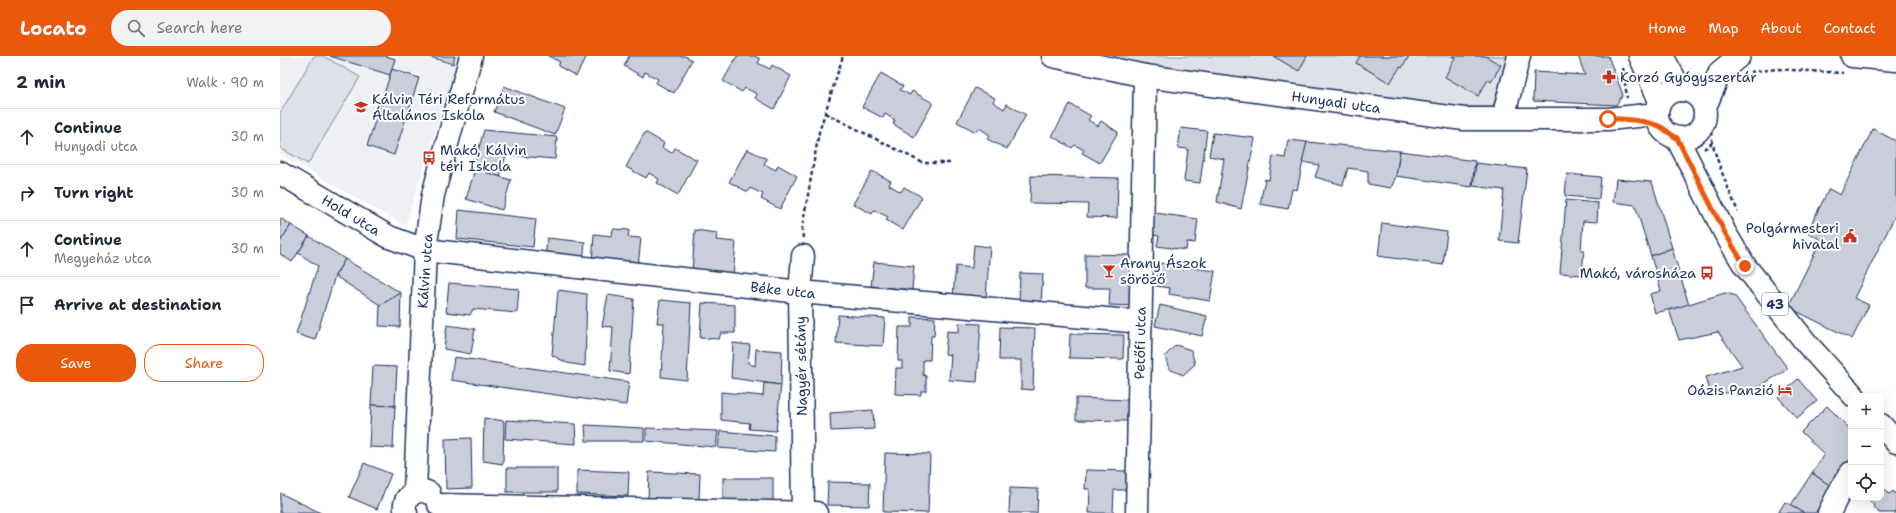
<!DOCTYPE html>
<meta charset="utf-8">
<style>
:root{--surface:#fff;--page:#f2f2f3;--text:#1f2937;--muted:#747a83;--line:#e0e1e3;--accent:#ea580c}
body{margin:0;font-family:"Shantell Sans",sans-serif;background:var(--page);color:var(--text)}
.controls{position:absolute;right:12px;bottom:12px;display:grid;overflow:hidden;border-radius:8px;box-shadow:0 4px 16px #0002}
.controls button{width:36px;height:36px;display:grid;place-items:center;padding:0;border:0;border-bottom:1px solid var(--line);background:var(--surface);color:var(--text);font:20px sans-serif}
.stop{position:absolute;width:12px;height:12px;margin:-9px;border:3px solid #ea580c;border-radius:50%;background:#fff}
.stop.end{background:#ea580c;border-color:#fff;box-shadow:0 1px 4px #0008}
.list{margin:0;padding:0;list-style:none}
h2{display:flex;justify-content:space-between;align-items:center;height:52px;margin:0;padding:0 16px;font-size:17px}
h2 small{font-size:13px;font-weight:400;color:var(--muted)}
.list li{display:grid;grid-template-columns:26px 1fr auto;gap:12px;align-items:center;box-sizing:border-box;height:56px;padding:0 16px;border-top:1px solid var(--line)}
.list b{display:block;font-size:15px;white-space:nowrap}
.list p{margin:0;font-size:13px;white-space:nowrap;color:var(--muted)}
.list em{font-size:13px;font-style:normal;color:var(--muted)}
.actions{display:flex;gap:8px;padding:12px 16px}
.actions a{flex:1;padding:9px 0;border:1px solid var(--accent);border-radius:16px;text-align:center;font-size:14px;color:var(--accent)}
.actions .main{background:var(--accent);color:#fff}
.icon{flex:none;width:22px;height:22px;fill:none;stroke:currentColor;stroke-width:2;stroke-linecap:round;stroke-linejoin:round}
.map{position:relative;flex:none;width:1616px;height:457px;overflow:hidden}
header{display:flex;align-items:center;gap:24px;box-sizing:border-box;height:56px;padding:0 20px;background:var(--accent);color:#fff}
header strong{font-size:19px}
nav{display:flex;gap:22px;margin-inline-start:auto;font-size:14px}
.search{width:280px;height:36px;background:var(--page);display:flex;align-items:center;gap:10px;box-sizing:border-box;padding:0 14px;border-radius:22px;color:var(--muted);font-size:15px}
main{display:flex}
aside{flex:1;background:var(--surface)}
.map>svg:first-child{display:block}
</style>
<header>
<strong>Locato</strong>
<div class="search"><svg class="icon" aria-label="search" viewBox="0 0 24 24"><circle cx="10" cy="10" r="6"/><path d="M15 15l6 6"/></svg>Search here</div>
<nav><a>Home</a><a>Map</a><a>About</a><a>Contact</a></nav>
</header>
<main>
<aside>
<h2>2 min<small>Walk · 90 m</small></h2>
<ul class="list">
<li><svg class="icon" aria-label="ahead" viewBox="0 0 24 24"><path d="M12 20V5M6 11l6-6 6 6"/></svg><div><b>Continue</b><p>Hunyadi utca</p></div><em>30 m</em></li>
<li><svg class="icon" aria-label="right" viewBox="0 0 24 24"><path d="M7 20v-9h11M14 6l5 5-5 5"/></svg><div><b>Turn right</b></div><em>30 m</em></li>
<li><svg class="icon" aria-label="ahead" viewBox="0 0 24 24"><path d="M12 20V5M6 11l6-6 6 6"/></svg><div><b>Continue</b><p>Megyeház utca</p></div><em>30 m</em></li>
<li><svg class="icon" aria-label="arrive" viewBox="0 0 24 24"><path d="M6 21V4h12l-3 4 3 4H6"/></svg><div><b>Arrive at destination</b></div></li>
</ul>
<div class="actions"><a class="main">Save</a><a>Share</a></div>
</aside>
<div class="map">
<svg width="1616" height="457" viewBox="0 0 1616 457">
<rect width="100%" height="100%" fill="#fff"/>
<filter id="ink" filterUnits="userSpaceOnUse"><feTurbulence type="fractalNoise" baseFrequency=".025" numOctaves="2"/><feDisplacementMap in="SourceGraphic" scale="8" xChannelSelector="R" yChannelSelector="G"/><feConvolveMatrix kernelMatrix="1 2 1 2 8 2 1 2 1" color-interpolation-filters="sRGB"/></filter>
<g filter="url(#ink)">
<path fill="#eff0f4" d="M0 0H179L125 170 0 98Z"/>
<g fill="#dee1e7" stroke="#7c88a2">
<path d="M34 0H43L80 21 28 108 0 92V57Z"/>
<path d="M825 0H1227L1213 51H1181L867 10Z"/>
</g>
<g fill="#caceda" stroke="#1b2f5e">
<path d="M50 0H106L115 3 110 19Z"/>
<path d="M147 0H175L173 8Z"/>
<path d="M268 0H307L296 20 278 10 280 6Z"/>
<path d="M349 0H405L412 4 394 37 376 27 378 23 365 16 363 21 344 10Z"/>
<path d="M457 0H475L480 3 478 7 490 13 492 9 511 20 494 53 475 42 477 38 465 32 462 36 443 25Z"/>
<path d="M993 0H1027L1019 15Z"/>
<path d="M1080 0H1129L1122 12 1120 11 1110 27 1076 7Z"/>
<path d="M1172 0H1205L1221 9 1211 26 1208 24 1198 40 1165 21 1175 2Z"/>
<path d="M1298 0H1328L1343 39 1336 49 1253 45 1254 16 1305 19Z"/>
<path d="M112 13 139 22 114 99 87 90Z"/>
<path d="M601 17 623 30 620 34 630 39 632 35 653 47 634 81 613 68 615 64 605 58 603 62 582 51Z"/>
<path d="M224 30 285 53 275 79 214 56Z"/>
<path d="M695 32 715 42 713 46 724 53 727 48 746 59 727 93 707 83 710 79 699 72 696 76 677 66Z"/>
<path d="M790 48 811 60 808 64 818 70 821 65 838 76 820 107 802 97 804 94 795 89 792 92 772 80Z"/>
<path d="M901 72 927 75 920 127 904 125 908 93 898 92Z"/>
<path d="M1593 73 1616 85V158L1574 242 1589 249 1572 283 1508 251 1541 184 1527 176 1549 133 1560 139Z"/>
<path d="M204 74 277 81 275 103 226 99 220 121 193 113Z"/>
<path d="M365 76 384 87 382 92 392 97 395 92 417 104 398 139 377 127 379 123 369 117 366 122 346 111Z"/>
<path d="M933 77 975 82 961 153 937 146 944 103 929 100Z"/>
<path d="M1008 84 1027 86 1017 134 1012 133 1008 153 980 148 985 123 989 124 993 100 1005 102Z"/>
<path d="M1027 86 1120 95 1116 120 1111 132 1088 128V115L1068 112 1063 129 1035 121 1039 109 1022 106Z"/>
<path d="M467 93 487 103 484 108 496 114 498 109 517 120 500 153 481 143 483 138 470 132 468 136 449 126Z"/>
<path d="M1120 95 1195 105 1192 131 1116 120Z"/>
<path d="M1196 107 1247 113 1238 187 1219 185 1224 134 1193 130Z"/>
<path d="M195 113 231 124 222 154 186 143Z"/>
<path d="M592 115 611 125 609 129 621 136 624 131 642 141 623 174 606 164 608 161 594 154 592 158 573 148Z"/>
<path d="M1287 118 1321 121 1319 143 1285 140Z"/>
<path d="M751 120 838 122 837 162 807 161 808 148 750 147Z"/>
<path d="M1336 123 1372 126 1392 192 1371 200 1355 149 1333 146Z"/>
<path d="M1286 144 1318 147 1317 166 1303 165 1301 194H1304L1302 219 1280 217Z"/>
<path d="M179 154 256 163 253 191 177 183Z"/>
<path d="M868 156 918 163 915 187 907 186 906 194 877 190 879 180 865 178Z"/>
<path d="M0 162 11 169 0 186Z"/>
<path d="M1102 167 1167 176 1163 209 1098 200Z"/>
<path d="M11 169 29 180 12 206 0 198V186Z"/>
<path d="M333 173 349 174 348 181 361 182 358 211 312 208 314 178 332 180Z"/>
<path d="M415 174 437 177 436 184 456 186 453 220 412 216Z"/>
<path d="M29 180 65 203 55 220 35 284 16 278 38 210 18 197Z"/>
<path d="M267 182 305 186 303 208 265 205Z"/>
<path d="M694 189 710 191 706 241 673 239 676 210 692 212Z"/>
<path d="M1392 192 1409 249 1375 257 1370 238 1381 235 1371 200Z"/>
<path d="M805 198 853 199V250L829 249 830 232H805Z"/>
<path d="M65 203 121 237 100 249 55 220Z"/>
<path d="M594 206 634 210 632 234 591 230Z"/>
<path d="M879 207 935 215 930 245 889 238 890 232 876 230Z"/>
<path d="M740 217 763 218 761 247 739 246Z"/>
<path d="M169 227 239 233 237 257 193 253 190 259 166 256Z"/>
<path d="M278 234 307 238 305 310 287 307 272 299Z"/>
<path d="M121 237 120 271 99 270 100 249Z"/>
<path d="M1445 237 1454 239 1508 313 1475 333 1431 339 1426 321 1462 310 1438 276 1399 284 1389 254Z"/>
<path d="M328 239 354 243 349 318 330 315 333 271 322 270Z"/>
<path d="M380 244 411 247 407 324 381 321 384 267H377Z"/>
<path d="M422 247 455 249V277H441L439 283 420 282Z"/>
<path d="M880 249 927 260 922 280 875 270Z"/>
<path d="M558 259 605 262 603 290 556 287Z"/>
<path d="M632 261 655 262 654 280H651L650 304H643V319L646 320V335H641V339L615 338 616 312H622V305H618L619 271H632Z"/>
<path d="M679 267 701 268 697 326 669 324 671 299 665 298 667 275 679 276Z"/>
<path d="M167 269 195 273 191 298 164 293Z"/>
<path d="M720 271 755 272 753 334 741 333V304H719Z"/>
<path d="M790 278 844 279 843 303 789 302Z"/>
<path d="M453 287 470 289 468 307 475 310 476 293 502 295 501 329 451 322Z"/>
<path d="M896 289 911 294 915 308 903 319 889 313 885 300Z"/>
<path d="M174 301 349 326 346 349 171 324Z"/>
<path d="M93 310 117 311 115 350 91 349Z"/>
<path d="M1518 323 1537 345 1517 362 1498 341Z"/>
<path d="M484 327 501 329 496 375 469 373 470 367 441 364V336L483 340Z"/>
<path d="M796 342 848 344 847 365 796 364Z"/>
<path d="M91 349 115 350 113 392 89 391Z"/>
<path d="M1547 350 1571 374V402L1552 431 1532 417 1544 398 1521 376Z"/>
<path d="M593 354 594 373 551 375 550 357Z"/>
<path d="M204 362 224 365 223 408 203 405Z"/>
<path d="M226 364 295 368 296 388 225 383Z"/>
<path d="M305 369 364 372V385H306Z"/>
<path d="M366 372 438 375 436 391 366 385Z"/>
<path d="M440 375 495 380V396L438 392Z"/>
<path d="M191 382 192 432 166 433 165 383Z"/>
<path d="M605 397 650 398 648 457 603 456Z"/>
<path d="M84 407 111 418 97 453 69 441Z"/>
<rect x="227" y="412" width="50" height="24"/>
<path d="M297 414 349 416 348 440 297 438Z"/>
<path d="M806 414 847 415 846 434H834L833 457H809L810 433H805Z"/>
<path d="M369 416 420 418 419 444 368 442Z"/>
<path d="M1532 417 1552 431 1535 457H1524L1511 449Z"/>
<rect x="443" y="422" width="50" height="24"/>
<path d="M548 426 590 427 589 450 547 449Z"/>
<path d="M1601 428 1609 438 1613 435 1616 439V457H1599L1588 442H1601Z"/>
<path d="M730 432 758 433 757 457H729Z"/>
<path d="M0 437 41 457H0Z"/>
<path d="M1505 446 1511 449 1524 457H1498Z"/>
</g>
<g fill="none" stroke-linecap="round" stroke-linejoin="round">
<g stroke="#1b2f5e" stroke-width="25">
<g id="minor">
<path d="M773 0 865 20 1184 63H1328L1377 58"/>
<path d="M1223 62 1239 0"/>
<path d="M0 117 109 181 145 194 520 236 861 266"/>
<path d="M135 435 145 194 153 139 191 0"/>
<path d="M159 449 536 457"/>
<path d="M126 457C120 443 136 430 149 437"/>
<path d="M523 457 520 236 523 200"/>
<path d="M857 457 865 20"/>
<path d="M1549 457 1563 429 1571 417"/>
</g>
</g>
<g stroke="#1b2f5e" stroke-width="25">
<g id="major">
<path d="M1360 0 1380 45"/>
<path d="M1382 0 1401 34"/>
<path d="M1572 0 1616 4"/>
<circle cx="1401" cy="58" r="24"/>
<path d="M1425 51 1440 16 1459 0"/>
<path d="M1397 82 1445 177 1465 210 1528 289 1574 340"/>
<path d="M1601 369 1616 386"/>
</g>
</g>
<g stroke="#1b2f5e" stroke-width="2.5" stroke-dasharray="4 3" stroke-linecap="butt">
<path d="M1343 12 1347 42"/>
<path d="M1470 16 1497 13 1563 17"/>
<path d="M545 57 643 107H671"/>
<path d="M1432 69C1426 84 1451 138 1458 156"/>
<path d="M1424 93 1432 87"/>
<path d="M523 182 522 173 539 76 563 0"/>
</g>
<use href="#minor" stroke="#fff" stroke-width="22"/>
<use href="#major" stroke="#fff" stroke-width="22"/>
</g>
</g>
<g fill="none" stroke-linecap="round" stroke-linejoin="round" filter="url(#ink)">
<path stroke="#ea580c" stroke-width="5" d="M1328 63C1341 62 1370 65 1381 71 1388 75 1389 78 1397 82L1445 177 1465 210"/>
</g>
<defs>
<g id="pharmacy-bare" transform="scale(1.08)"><path d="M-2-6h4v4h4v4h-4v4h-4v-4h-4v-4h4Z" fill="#c8321e" stroke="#fff" stroke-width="2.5" paint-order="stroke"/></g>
<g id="school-bare" transform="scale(1.08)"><path d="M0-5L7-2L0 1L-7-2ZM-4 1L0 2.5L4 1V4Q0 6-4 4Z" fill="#c8321e" stroke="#fff" stroke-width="2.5" paint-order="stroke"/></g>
<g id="bus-bare" transform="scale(1.08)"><path d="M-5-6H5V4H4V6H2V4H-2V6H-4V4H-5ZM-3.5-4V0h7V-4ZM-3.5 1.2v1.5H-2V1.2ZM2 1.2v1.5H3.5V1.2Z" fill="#c8321e" stroke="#fff" stroke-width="2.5" paint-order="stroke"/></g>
<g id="civic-bare" transform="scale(1.08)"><path d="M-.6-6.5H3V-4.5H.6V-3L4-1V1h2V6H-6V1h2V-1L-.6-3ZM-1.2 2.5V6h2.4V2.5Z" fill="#c8321e" stroke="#fff" stroke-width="2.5" paint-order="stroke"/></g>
<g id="bar-bare" transform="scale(1.08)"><path d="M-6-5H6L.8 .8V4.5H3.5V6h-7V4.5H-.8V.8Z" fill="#c8321e" stroke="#fff" stroke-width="2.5" paint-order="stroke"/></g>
<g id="hotel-bare" transform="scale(1.08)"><path d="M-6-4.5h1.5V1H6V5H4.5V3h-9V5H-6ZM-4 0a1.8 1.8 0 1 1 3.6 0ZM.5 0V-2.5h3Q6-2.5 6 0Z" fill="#c8321e" stroke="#fff" stroke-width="2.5" paint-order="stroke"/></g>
</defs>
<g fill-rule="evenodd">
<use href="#pharmacy-bare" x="1329" y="21"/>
<use href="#school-bare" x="81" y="51"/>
<use href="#bus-bare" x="149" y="102"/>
<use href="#civic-bare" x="1570" y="180"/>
<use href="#bar-bare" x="829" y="215"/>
<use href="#bus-bare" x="1427" y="217"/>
<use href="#hotel-bare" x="1505" y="334"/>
</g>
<g text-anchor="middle" stroke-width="4" stroke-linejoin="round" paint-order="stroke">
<rect fill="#fff" stroke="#5f6d8e" stroke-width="1" x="1482" y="237" width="26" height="22" rx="3"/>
<g font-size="13" font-weight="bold" fill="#1b2f5e">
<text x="1495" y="253">43</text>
</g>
<g font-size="14" fill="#1b2f5e" stroke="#fff" text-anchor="start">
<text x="1340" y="26">Korzó Gyógyszertár</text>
<text x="92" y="48">Kálvin Téri Református<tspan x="92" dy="16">Általános Iskola</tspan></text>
<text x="160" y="99">Makó, Kálvin<tspan x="160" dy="16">téri Iskola</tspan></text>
<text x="1559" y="177" text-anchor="end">Polgármesteri<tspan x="1559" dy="16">hivatal</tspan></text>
<text x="840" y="212">Arany Ászok<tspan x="840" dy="16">söröző</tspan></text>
<text x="1416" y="222" text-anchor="end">Makó, városháza</text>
<text x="1494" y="339" text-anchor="end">Oázis Panzió</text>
</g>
<g font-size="14" fill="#1b2f5e" stroke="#fff">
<text transform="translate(1056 46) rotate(8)" y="5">Hunyadi utca</text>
<text transform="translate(71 159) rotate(31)" y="5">Hold utca</text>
<text transform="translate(145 215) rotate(-86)" y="5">Kálvin utca</text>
<text transform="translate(503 234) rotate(6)" y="5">Béke utca</text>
<text transform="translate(860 287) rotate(-89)" y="5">Petőfi utca</text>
<text transform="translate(521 310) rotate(-91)" y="5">Nagyér sétány</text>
</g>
</g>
</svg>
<div class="controls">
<button>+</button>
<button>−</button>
<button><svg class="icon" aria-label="locate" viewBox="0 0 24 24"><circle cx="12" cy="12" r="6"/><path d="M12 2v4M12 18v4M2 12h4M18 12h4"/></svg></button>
</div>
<div class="stop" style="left:1328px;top:63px"></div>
<div class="stop end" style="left:1465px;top:210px"></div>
</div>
</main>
